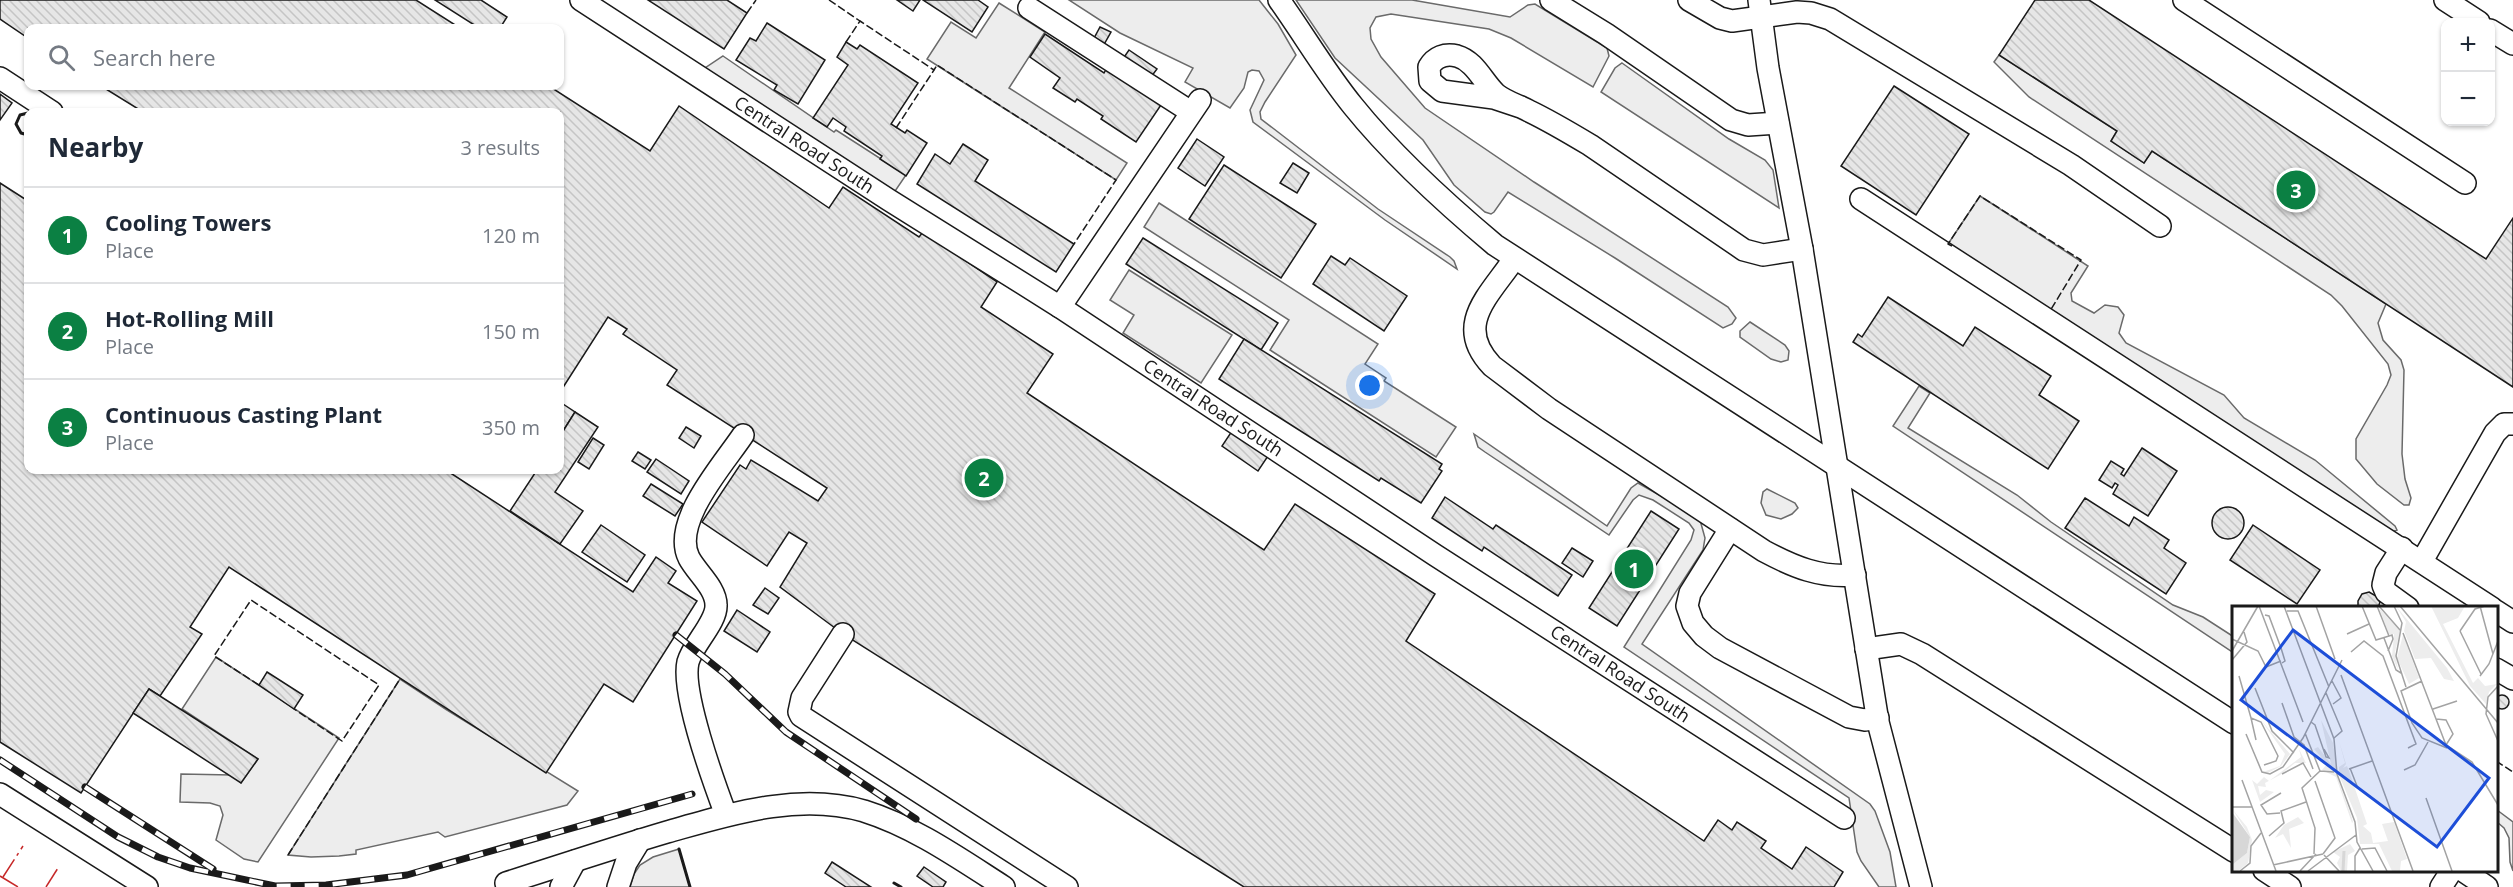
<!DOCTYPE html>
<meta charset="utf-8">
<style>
:root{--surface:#fff;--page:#f2f2f3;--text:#1f2937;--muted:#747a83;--line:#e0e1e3;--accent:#0b8043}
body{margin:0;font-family:"Open Sans",sans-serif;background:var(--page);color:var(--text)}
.controls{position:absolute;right:18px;top:18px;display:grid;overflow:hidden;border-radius:12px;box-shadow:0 2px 4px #0004}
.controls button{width:54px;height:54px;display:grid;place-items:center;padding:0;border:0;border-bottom:2px solid var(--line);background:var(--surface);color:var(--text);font:30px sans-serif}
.you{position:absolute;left:1370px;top:386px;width:21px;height:21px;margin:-15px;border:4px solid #fff;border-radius:50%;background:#1a73e8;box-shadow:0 0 0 9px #1a73e833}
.badge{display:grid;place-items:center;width:39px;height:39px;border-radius:50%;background:var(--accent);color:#fff;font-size:20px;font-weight:700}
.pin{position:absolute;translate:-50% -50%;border:3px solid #fff;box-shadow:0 2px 6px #0006}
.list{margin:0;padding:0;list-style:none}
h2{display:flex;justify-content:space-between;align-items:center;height:78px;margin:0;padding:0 24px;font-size:26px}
h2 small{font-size:20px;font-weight:400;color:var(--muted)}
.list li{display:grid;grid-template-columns:39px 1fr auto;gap:18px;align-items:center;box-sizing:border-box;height:96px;padding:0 24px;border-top:2px solid var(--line)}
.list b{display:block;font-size:22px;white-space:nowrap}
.list p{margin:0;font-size:20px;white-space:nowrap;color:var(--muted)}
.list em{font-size:20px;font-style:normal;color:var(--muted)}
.icon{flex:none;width:33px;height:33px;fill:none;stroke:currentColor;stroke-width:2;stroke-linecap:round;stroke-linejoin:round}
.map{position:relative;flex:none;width:2513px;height:887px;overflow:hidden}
.search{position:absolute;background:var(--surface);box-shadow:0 2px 4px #0004;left:24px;top:24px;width:540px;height:66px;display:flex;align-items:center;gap:15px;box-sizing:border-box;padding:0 21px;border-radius:12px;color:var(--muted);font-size:22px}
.panel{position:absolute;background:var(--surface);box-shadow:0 2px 4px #0004;left:24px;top:108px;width:540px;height:366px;border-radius:12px}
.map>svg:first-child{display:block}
</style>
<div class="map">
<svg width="2513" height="887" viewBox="0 0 2513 887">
<defs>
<pattern id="building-back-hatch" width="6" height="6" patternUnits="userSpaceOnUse" patternTransform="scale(1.5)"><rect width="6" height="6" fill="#e6e6e6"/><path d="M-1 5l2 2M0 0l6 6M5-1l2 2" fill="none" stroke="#c5c5c5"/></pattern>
</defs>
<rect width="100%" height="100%" fill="#fff"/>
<g fill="#ededed" stroke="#6a6a6a" stroke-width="1.5">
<path d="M1069 0H1259L1278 24 1296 55 1265 102 1260 112 1261 119 1378 209 1450 257 1454 261 1457 269 1385 220 1253 122 1250 110 1264 80 1259 71 1252 70 1248 72 1244 88 1230 108 1185 82 1193 68 1120 33Z"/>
<path d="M1296 0H1412L1510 17 1528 5 1535 4 1607 48 1609 56 1593 87 1511 38 1489 29 1391 14 1376 17 1370 28 1371 39 1381 57 1425 108 1534 182 1728 307 1736 318 1732 324 1723 328 1615 258 1508 192 1494 212 1491 214 1485 212 1454 185 1423 140 1335 58Z"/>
<path d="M999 3 1045 32 1009 88 1127 163 1116 180 927 59 951 22 976 38Z"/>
<path d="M1999 55 2117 131 2111 141 2144 163 2152 151 2386 304 2378 323 2383 340 2401 360 2404 370 2402 454 2405 479 2411 498 2409 505H2404L2377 484 2356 459V439L2387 385 2391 375 2388 364 2342 306 2331 295 2029 97 1994 62Z"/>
<path d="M723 56 834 132 836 130 906 175 889 200 696 74Z"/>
<path d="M1622 63 1729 139 1765 160 1773 170 1779 208 1601 92 1615 68Z"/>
<path d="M1980 196 2088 266 2071 293 2072 301 2094 313 2105 305 2118 307 2124 315 2119 333 2126 343 2224 395 2244 418 2315 460 2395 526 2397 530 2392 532 1948 244Z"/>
<path d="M1159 203 1378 344 1365 364 1386 378 1384 381 1456 427 1436 457 1270 350 1289 320 1144 227Z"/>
<path d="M1129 270 1232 335 1201 383 1123 333 1134 315 1110 300Z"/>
<path d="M1750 322 1785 345 1789 351 1788 360 1781 362 1771 359 1740 337V331Z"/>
<path d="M1919 386 1930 393 1908 428 2017 495 2051 522 2173 605 2203 617 2234 637V653L1893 426Z"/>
<path d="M1474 434 1607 526 1631 488 1638 483 1691 513 1700 520 1705 538 1703 550 1642 644 1870 804 1875 811 1890 852 1896 887H1879L1861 861 1857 852 1849 798 1624 647 1691 540 1694 530 1689 523 1653 500 1639 495 1633 500 1609 535 1485 452 1478 447Z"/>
<path d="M1767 489 1795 503 1798 508 1792 514 1781 519 1766 515 1761 503 1763 492Z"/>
<path d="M216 657 339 738 258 862 244 859 216 840 223 815 220 806 210 803 180 802 181 774 232 775 241 783 258 759 182 709Z"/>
<path d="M400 679 447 710 578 791 567 805 445 837 438 832 356 850V854L339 856 311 857 288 855Z"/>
<path d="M2497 810 2513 822V871L2510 862 2509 838 2504 828 2497 822Z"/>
<path d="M679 849 690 887H630L634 874 640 865 653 857Z"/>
</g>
<g fill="url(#building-back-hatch)" stroke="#1a1a1a" stroke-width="1.5">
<path d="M0 0H416L460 28H28V38L0 19Z"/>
<path d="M435 0H481L507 17 500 28H479Z"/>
<path d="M648 0H727L747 13 724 49Z"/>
<path d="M897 0H920L913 11Z"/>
<path d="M923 0H978L988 7 972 32Z"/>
<path d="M2035 0H2089L2486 259 2513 218V387L2152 151 2144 163 2111 141 2117 131 1999 55Z"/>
<path d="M767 23 825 60 798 104 774 90 777 85 736 60 750 38 756 41Z"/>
<path d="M1100 27 1111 32 1102 48 1092 42Z"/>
<path d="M1045 34 1104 73 1108 66 1163 102 1136 142 1101 119 1103 116 1077 99 1075 102 1053 88 1060 78 1030 57Z"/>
<path d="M846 42 857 49 860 45 918 83 891 124 905 133 907 130 927 143 906 176 880 159 882 156 844 131 846 127 833 118 827 127 813 118 848 65 837 57Z"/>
<path d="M1129 50 1157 69 1148 81 1120 63Z"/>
<path d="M101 86H549L650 151 679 106 829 208 843 187 919 237 923 232 997 282 981 307 1053 354 1027 393 1264 550 1295 504 1435 594 1406 641 1704 841 1718 820 1732 830 1737 822 1766 841 1761 848 1792 869 1806 847 1843 872 1834 887H1244L843 634 780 587 807 543 789 532 767 566 702 522 740 465 746 469 751 460 818 501 827 488 667 385 677 370 623 334 627 329 608 317 562 389 560 387V112H143Z"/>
<path d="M1894 86 1969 134 1916 215 1841 166Z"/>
<path d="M0 94 12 103 0 120Z"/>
<path d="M1197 139 1224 157 1205 186 1178 168Z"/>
<path d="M963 144 988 160 975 181 1074 244 1056 272 917 184 935 154 950 164Z"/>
<path d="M1293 163 1309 173 1297 193 1280 183Z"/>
<path d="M1224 165 1316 224 1281 278 1189 219Z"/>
<path d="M0 183 28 201V470H446L633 592 656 557 676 571 668 583 697 601 633 702 604 684 546 773 229 567 190 627 202 634 160 696 149 689 81 793 0 742Z"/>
<path d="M1143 238 1278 323 1261 350 1126 264Z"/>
<path d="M1331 256 1345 265 1350 258 1407 296 1384 331 1313 284Z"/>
<path d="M1888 297 1963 346 1975 327 2051 376 2039 395 2079 421 2048 469 1853 342 1858 334 1862 337Z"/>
<path d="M1244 339 1442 464 1439 469 1442 471 1421 503 1381 478 1379 481 1219 379Z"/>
<path d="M560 402 575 412 560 436Z"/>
<path d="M575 412 598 427 555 492 583 511 560 544 510 511 537 470H560V436Z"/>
<path d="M686 427 701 436 694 448 679 438Z"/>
<path d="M1232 431 1268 456 1258 471 1222 446Z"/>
<path d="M593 438 604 445 589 469 578 462Z"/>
<path d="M2142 448 2177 471 2148 516 2113 494 2118 485 2115 483 2112 488 2099 480 2111 461 2124 469 2121 474 2124 476Z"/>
<path d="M638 452 651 460 645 469 632 461Z"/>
<path d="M656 459 689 481 681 494 647 472Z"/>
<path d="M651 484 683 504 675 516 643 496Z"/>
<path d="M1445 497 1493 529 1496 525 1572 575 1558 596 1484 547 1482 551 1432 518Z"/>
<path d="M2085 498 2129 526 2134 517 2169 540 2164 548 2186 563 2166 594 2065 528Z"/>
<circle cx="2228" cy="523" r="16"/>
<path d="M1651 511 1679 529 1617 626 1589 608Z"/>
<path d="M601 525 645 555 627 582 582 552Z"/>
<path d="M2253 525 2320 570 2297 604 2230 560Z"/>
<path d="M1572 548 1593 561 1583 577 1562 563Z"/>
<path d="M765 588 779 598 768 614 753 605Z"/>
<path d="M2369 592 2376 596 2380 602 2378 608H2358V601L2362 594Z"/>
<path d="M737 610 770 632 757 652 724 631Z"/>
<path d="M267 672 303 695 294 709 259 685Z"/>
<path d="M149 689 258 759 241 783 133 713Z"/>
<circle cx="2502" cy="702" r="7"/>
<path d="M832 862 871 887H846L825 873Z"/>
<path d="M924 867 946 882 943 887H933L917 876Z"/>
</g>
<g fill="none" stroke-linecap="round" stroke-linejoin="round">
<g stroke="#1a1a1a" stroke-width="24">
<g id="minor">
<path d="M581 0 889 200 1060 307 1435 555 1844 818"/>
<path d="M1279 0C1304 35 1326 73 1353 106 1394 157 1445 203 1495 245L2234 723"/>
<path d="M1551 0 1606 34 1731 120 1748 125 1778 123"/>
<path d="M1689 0 1720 18 1732 21 1797 12 1811 13 1830 19 2071 165 2160 226"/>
<path d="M1759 0 1768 68 1802 249 1878 722 1921 887"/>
<path d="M2184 0 2465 183"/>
<path d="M2445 0 2479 22"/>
<path d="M1029 8 1191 112"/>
<path d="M2490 30 2513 44"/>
<path d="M0 78 52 112"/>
<path d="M1521 107 1494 98 1442 91 1430 81 1429 67C1435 57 1445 53 1457 56 1475 61 1483 82 1496 94 1506 102 1518 105 1529 111 1550 121 1570 133 1590 145L1744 250 1763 255 1802 249"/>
<path d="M1861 199 2492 608"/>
<path d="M1514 259C1489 296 1453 325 1492 366L1549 409 1764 551C1794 567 1820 578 1855 575"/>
<path d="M1060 307 1200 100"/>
<path d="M1730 529 1690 593 1687 606 1693 623 1704 636 1720 648 1849 717 1865 720 1878 718"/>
<path d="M2402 548 2386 573 2383 585 2386 592 2408 608"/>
<path d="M2422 561 2495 433 2504 424H2513"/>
<path d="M2496 611 2513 622"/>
<path d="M843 634 802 698 799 712 801 716 1067 887"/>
<path d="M1866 649 1901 644 1922 654 2234 851"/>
<path d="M2496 669 2513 679"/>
<path d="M0 794 147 887"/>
<path d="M726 815C714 783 681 692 688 662 693 644 717 622 716 605 716 588 697 573 689 558 671 522 723 465 743 435"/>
<path d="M2264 870 2290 887"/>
<path d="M2462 870 2487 887"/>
<path d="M506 883C559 866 613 848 667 832 731 814 798 792 864 811 915 827 960 859 1004 887"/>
<path d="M561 887 575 861"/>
<path d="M618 887 626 863 640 840"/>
<path d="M2441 887 2452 870"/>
</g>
</g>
<use href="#minor" stroke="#fff" stroke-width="21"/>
<g stroke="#1a1a1a" stroke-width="7">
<g id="rail">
<path d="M676 635 725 674 786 732 916 819"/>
<path d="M0 760 118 837 158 857 190 868 275 886 326 885 407 875 692 794"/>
<path d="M85 787 213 869"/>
</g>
</g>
<use href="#rail" stroke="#fff" stroke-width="4.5" stroke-dasharray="14" stroke-linecap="butt"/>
<g stroke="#1a1a1a" stroke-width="1.5" stroke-dasharray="8 3" stroke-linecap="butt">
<path d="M829 0 860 21"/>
<path d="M747 13 756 0"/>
<path d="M846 42 860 21 934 70 937 65 1116 180 1074 244"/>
<path d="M896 128 934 70"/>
<path d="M1952 246 1948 244 1980 196 2081 260 2050 311"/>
<path d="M259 685 214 656 251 600 379 685 342 741 294 709"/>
<path d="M2496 761 2513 772"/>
<path d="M288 855 400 679"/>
</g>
<g stroke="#1a1a1a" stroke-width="3">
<path d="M28 113 20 115 16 124 21 133 28 135"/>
<path d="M679 849 690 887"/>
<path d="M894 883 901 887"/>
</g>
<g stroke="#c62828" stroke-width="1.5" stroke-dasharray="21 4.5 3 4.5" stroke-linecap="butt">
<path d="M0 876 18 887"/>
<path d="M3 877 23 846"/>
<path d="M46 887 58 868"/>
</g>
</g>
<g text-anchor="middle" stroke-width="4.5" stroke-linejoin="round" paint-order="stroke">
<g font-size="18" fill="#1a1a1a" stroke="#fff">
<text transform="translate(804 145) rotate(33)" y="6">Central Road South</text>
<text transform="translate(1213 408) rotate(33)" y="6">Central Road South</text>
<text transform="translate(1620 674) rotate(33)" y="6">Central Road South</text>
</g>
</g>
<g transform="translate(2232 606)">
<rect width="266" height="266" fill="#fff"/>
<path d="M164 0 215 62 222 75 212 73 199 52 183 53 172 25 174 16ZM199 0H233L226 12 211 18 241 77 246 72 253 80 265 78 257 86 254 98 238 80ZM147 2 168 25 163 46 166 64 160 50 162 28H157ZM171 29 187 72 177 78 165 52ZM29 114 58 148 49 160 36 167 31 166 48 160 53 148ZM89 114 101 137 107 176 120 212 121 216 120 217 104 171 90 164 95 158 82 143 86 141 99 158ZM107 135 114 158 111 162 115 160 117 165 135 218 131 220 139 227 141 237 156 235 150 218 162 216 175 253 169 255 168 265H160L147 238H128L125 212 107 169V161L113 157ZM67 143 74 157H63L48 169 33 177 34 181 26 180 28 189 34 184 42 186 28 196 20 174 25 178 32 171 37 175 69 151ZM1 204 15 221 20 234 16 257 6 265H0V259L15 247 18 231ZM66 211 72 217 57 223 59 242 51 228 43 232 52 219ZM118 238 123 245 116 249 115 265H109L105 257 108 251 101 246Z" fill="#ededed"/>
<path d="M0 206 18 231 15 247 0 259Z" fill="#d7d7d7"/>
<path fill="none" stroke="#d7d7d7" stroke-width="3" d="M111 265 112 245"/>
<path fill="none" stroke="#a3a3a3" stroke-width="1.5" d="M27 0 71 116M52 0 102 133 105 168 123 216 125 236 141 265M84 0 103 53M130 0 144 34 157 30 145 0M147 0 168 24M162 0 170 17 164 50 174 81M168 0 266 117M248 0 261 48M55 5H66L97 81M33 9 37 10 49 42 53 55 50 57M228 25 249 68M228 25 243 3 253 0M171 27 214 139 240 156 266 199M115 28 137 18M152 32 164 64 169 67M0 33 26 45 34 61 49 55M0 45 26 0M156 45 161 33 160 29 157 30M119 46 132 35 151 50 184 138 176 142M0 54 15 36 12 26M109 69 181 265M7 70 19 112 29 116 46 150 44 155 32 159M248 70 257 58 266 35M100 75 109 92 101 98M190 75 169 85 180 117 190 132 215 142M266 80 256 91 254 108 266 135M23 82 40 125 62 147M94 87 110 125 102 132M50 97 62 131 72 139 81 163M201 103 225 95M19 112 24 134M204 113 214 114 221 128 214 139M79 116 83 119 94 151 97 152 92 143M73 127 88 165M14 128 30 166 38 168 51 161 71 132 110 54M118 162 125 180M117 163 140 155M172 164 183 159 196 136M50 168 71 157 79 171M10 174 44 265M83 175 103 232 91 248M194 192 220 265M0 201H20M48 207 35 208 29 199 49 187M37 230 52 217 49 205 74 196M130 243 143 242 155 265M82 248 83 222 70 182 88 165 102 166M92 249 107 265M41 259 91 248M8 265 18 257 19 240 29 227M68 265 84 248M76 265 124 229M123 265V250L128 242"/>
<path fill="#1d4ed8" fill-opacity="0.15" stroke="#1d4ed8" stroke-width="3" d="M61 24 257 172 205 241 9 94Z"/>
<rect width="266" height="266" fill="none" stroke="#1a1a1a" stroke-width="3"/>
</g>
</svg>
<div class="controls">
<button>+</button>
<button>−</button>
</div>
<div class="you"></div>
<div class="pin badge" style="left:1634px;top:569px">1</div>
<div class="pin badge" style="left:984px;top:478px">2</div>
<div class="pin badge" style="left:2296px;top:190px">3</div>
<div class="search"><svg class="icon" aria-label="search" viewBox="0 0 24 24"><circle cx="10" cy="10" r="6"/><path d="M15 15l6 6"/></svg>Search here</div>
<section class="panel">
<h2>Nearby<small>3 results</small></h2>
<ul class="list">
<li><span class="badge">1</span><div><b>Cooling Towers</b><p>Place</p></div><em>120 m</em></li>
<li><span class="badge">2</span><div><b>Hot-Rolling Mill</b><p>Place</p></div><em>150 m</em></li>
<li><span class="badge">3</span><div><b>Continuous Casting Plant</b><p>Place</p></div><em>350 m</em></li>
</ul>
</section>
</div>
